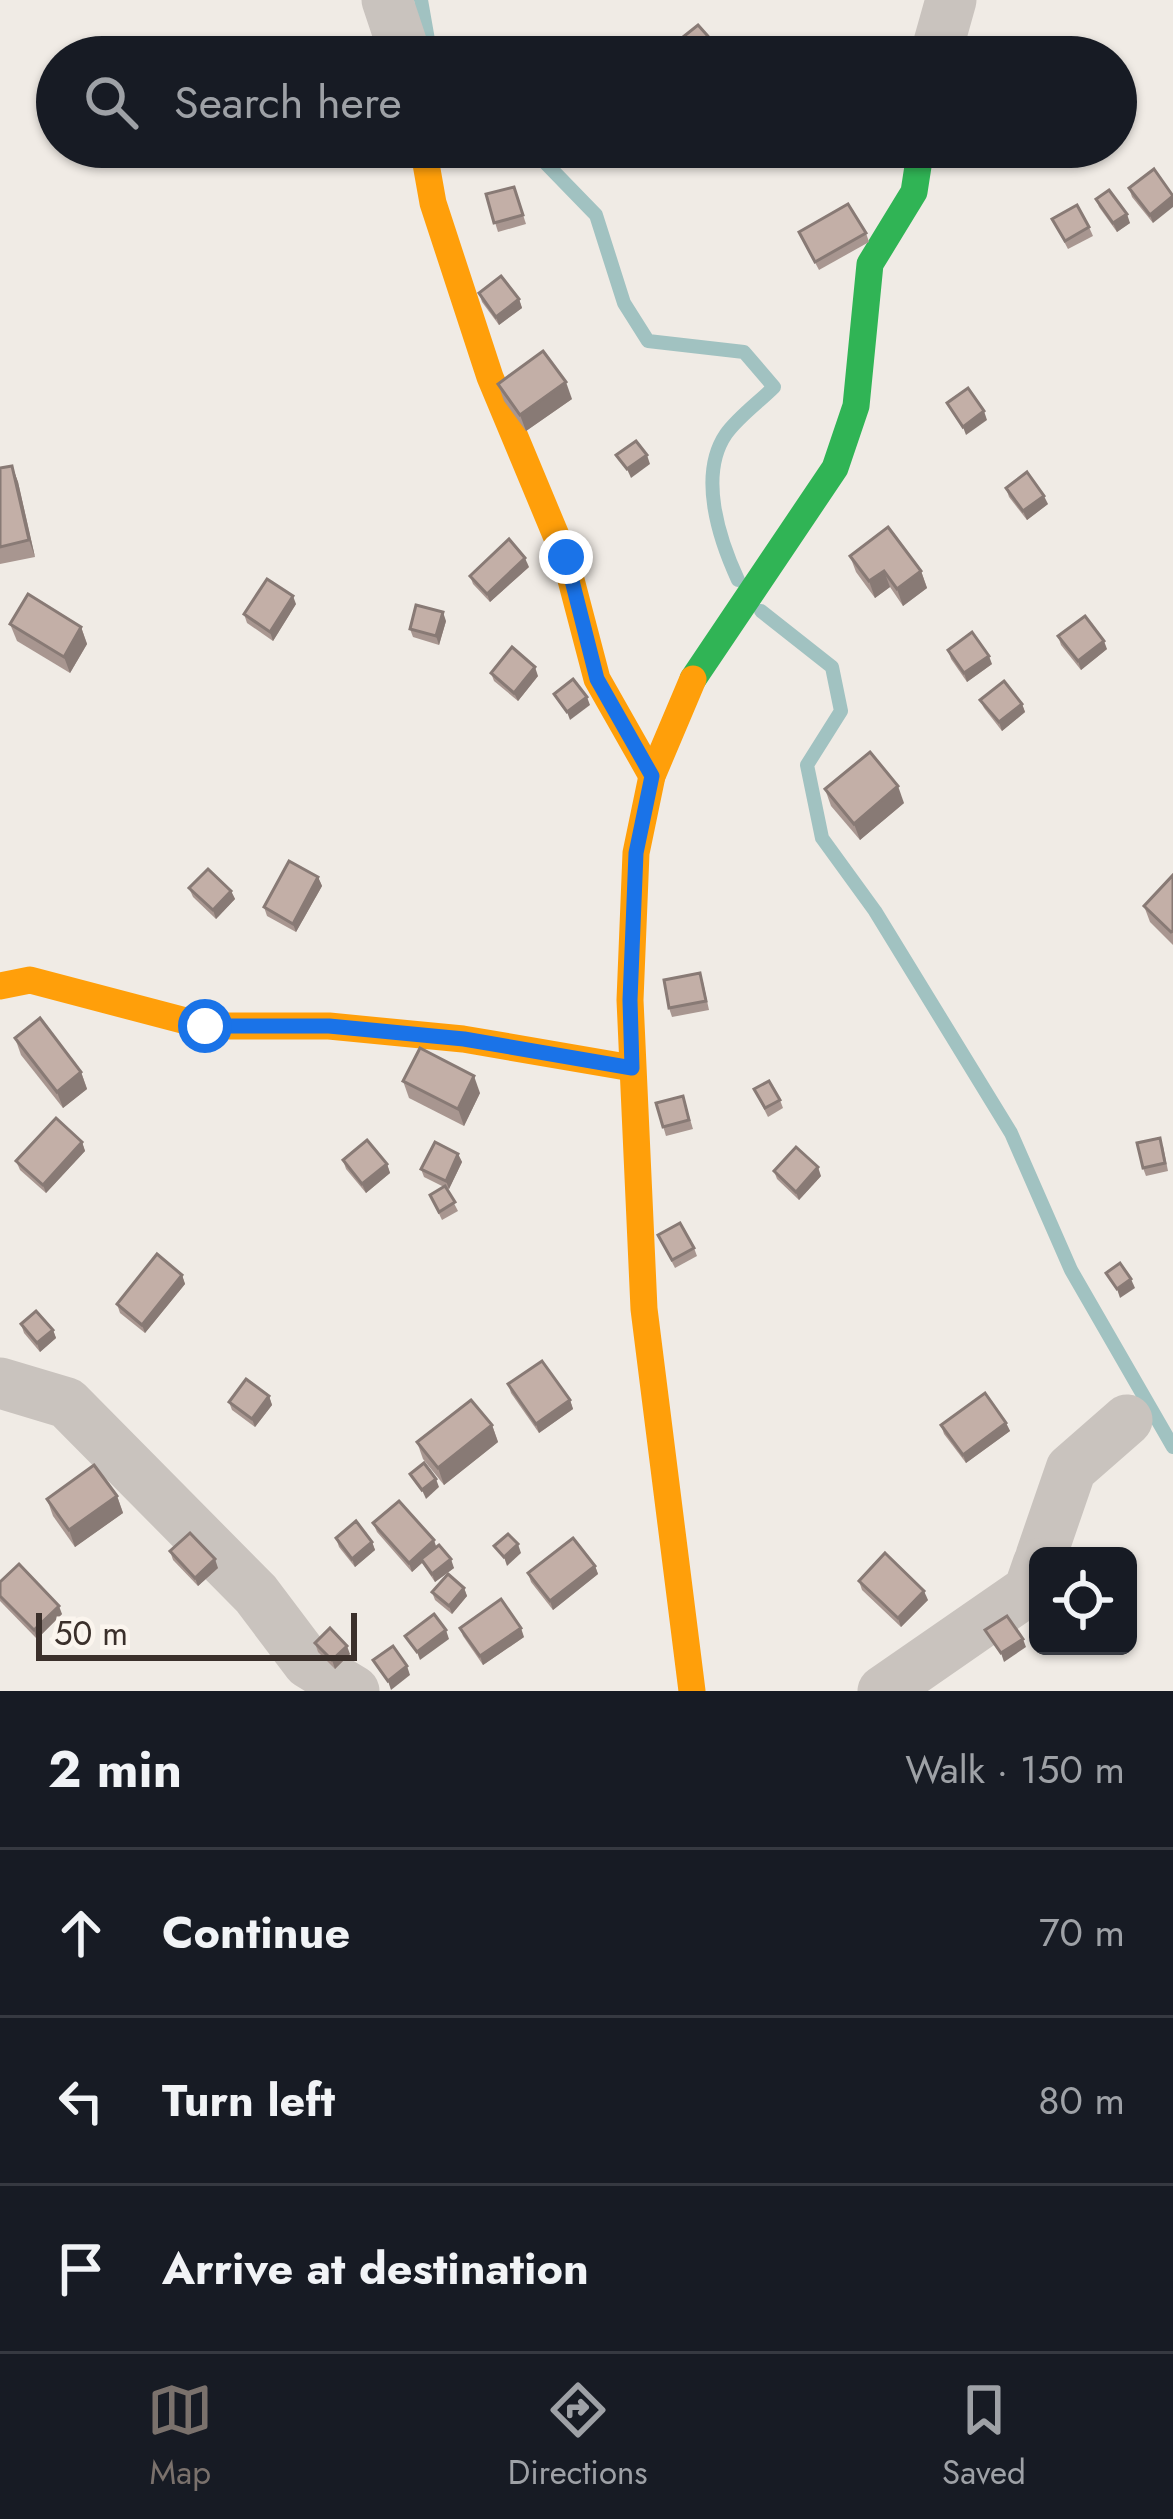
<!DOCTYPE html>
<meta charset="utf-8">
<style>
:root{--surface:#171b24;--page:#242831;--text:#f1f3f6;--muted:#9ea1a6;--line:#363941;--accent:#7a716c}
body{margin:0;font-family:Jost,sans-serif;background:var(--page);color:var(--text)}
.controls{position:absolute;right:36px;bottom:36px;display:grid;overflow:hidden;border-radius:18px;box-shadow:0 3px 9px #0004}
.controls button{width:108px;height:108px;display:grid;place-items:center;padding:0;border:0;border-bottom:3px solid var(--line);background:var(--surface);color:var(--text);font:60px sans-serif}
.scale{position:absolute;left:36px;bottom:30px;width:321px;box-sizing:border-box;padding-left:12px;border:6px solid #3b302b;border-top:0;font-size:33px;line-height:42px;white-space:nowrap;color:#3b302b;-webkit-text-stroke:9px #fbf5ee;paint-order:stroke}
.stop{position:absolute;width:36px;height:36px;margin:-27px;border:9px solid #1a73e8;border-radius:50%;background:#fff}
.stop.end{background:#1a73e8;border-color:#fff;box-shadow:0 3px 12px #0008}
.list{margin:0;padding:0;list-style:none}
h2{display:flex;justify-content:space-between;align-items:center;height:156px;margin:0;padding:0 48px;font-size:51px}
h2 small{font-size:39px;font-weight:400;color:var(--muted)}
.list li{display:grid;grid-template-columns:78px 1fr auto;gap:36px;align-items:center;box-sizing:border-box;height:168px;padding:0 48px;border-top:3px solid var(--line)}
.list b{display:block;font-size:45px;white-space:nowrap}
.list em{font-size:39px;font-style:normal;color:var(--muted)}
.icon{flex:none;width:66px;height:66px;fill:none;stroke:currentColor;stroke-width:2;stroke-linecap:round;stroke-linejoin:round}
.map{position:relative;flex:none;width:1173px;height:1691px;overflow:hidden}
.search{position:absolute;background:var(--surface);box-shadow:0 3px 9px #0004;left:36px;right:36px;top:36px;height:132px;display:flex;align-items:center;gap:30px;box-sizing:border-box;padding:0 42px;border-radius:66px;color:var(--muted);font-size:45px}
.sheet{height:660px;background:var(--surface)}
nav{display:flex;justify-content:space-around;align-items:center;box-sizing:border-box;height:168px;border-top:3px solid var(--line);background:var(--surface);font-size:33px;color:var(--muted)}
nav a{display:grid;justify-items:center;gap:6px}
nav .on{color:var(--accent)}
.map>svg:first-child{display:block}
</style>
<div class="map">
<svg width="1173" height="1691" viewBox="0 0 1173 1691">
<rect width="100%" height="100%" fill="#f0ebe5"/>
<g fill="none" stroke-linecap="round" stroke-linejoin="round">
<g stroke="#a1c2c1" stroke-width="14">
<path d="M421 0 431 57"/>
<path d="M530 147 596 215 624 303 648 341 744 352 774 387C759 402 738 417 726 434 698 475 719 539 738 580"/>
<path d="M761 611 832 667 841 711 807 765 822 838 875 911 1011 1133 1071 1270 1173 1447"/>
</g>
<g stroke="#c9c3be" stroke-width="51">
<path d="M387 0 406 57"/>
<path d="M935 57 951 0"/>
<path d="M0 1383 67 1403 256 1594 308 1663 354 1691"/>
<path d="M1041 1556 1071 1469 1127 1420"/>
<path d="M883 1691 1029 1590 1038 1564"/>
</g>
<path stroke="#30b455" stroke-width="27" d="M693 679 835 468 856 406 870 264 914 192 921 147"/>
<g stroke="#ff9f0a" stroke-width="27">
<path d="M423 147 433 203 490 377 565 557 597 679 652 776"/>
<path d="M0 986 30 980 205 1026H329L463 1039 632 1068"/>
<path d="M692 1691 644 1309 630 1000 636 853 652 776 693 679"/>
</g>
</g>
<g fill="#a89690">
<path d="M1154 169 1153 223 1132 197 1129 188Z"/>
<path d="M514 187 526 224 498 232 486 194Z"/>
<path d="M1096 199 1130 223 1117 232 1099 207Z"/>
<path d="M1052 219 1089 227 1093 236 1068 249Z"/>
<path d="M799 232 866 233 869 242 819 270Z"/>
<path d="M479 293 519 299 522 308 499 325 482 302Z"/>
<path d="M498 384 572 399 526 431 504 401Z"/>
<path d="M12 466 18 482 35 557 0 564V468Z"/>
<path d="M1006 488 1048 504 1027 520 1009 497Z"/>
<path d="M850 556 921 571 927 588 903 606 890 587 875 598 856 572Z"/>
<path d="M529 567 490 602 473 584 470 576Z"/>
<path d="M296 604 273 641 247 623 244 614Z"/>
<path d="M446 621 439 645 413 637 410 629Z"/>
<path d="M10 624 81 627 87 644 70 673 17 641Z"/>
<path d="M1058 636 1107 649 1081 670 1061 645Z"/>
<path d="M948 650 992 664 967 682 951 659Z"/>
<path d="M491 673 538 676 518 701 494 681Z"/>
<path d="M980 700 1022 704 1025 712 1002 731 984 708Z"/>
<path d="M825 789 904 803 860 840 831 806Z"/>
<path d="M1173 875V945L1150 922 1144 906Z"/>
<path d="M318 877 322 886 296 932 267 916 264 907Z"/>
<path d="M189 888 231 891 235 899 216 919 193 897Z"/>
<path d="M703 982 709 1010 672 1017 669 1008Z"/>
<path d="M15 1038 81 1072 87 1089 63 1108 21 1055Z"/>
<path d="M403 1081 480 1093 464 1126 409 1098Z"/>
<path d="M754 1089 780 1100 783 1108 768 1117Z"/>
<path d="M683 1096 693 1129 666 1136 656 1103Z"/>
<path d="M82 1142 85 1151 46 1193 20 1170 16 1161Z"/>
<path d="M1163 1146 1168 1171 1146 1176 1143 1168Z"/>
<path d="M458 1154 462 1162 449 1189 446 1188 458 1211 442 1220 430 1195 444 1187 424 1177 421 1169Z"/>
<path d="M343 1160 387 1164 390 1173 366 1193 346 1169Z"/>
<path d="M774 1171 821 1176 799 1200 777 1179Z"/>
<path d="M658 1235 694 1248 697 1256 675 1268Z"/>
<path d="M182 1275 185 1284 145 1333 120 1313 117 1304Z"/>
<path d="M21 1324 53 1330 56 1338 40 1352 24 1333Z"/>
<path d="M508 1384 570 1400 573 1409 539 1433 511 1393Z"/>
<path d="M269 1396 272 1405 255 1427 232 1410 229 1402Z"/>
<path d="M1006 1423 1010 1431 966 1463 944 1434 941 1425Z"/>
<path d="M492 1425 498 1442 444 1485 423 1459 417 1442Z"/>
<path d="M117 1496 123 1513 75 1547 53 1516 47 1499Z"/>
<path d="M373 1523 437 1547 454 1568 435 1582 422 1563 412 1572 377 1532Z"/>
<path d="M336 1538 372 1542 375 1550 355 1567 339 1547Z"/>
<path d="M170 1551 218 1568 198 1586 173 1560Z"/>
<path d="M595 1566 598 1574 553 1610 531 1582 528 1573Z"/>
<path d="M859 1581 928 1600 901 1627 862 1590Z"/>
<path d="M0 1582 62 1614 37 1639 0 1601Z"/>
<path d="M464 1588 467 1596 452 1614 435 1600 432 1592Z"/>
<path d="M460 1628 524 1637 483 1665 463 1636Z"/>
<path d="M315 1643 350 1654 335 1669 318 1652Z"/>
</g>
<g fill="#887a75">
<path d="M715 44 718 52 712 57H699Z"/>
<path d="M1073 147H1087L1067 163 1064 154Z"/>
<path d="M1173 196V207L1153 223 1150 215Z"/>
<path d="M1127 214 1130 223 1117 232 1113 223Z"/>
<path d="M519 299 522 308 499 325 496 317Z"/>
<path d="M566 382 572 399 526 431 520 415Z"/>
<path d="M984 411 987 420 966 435 963 427Z"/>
<path d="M647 455 650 464 631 478 627 469Z"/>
<path d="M12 466 18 482 35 557 29 540Z"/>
<path d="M1044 496 1048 504 1027 520 1023 511Z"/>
<path d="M525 558 529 567 490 602 487 594Z"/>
<path d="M884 571 890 587 875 598 869 581Z"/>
<path d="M921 571 927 588 903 606 897 589Z"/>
<path d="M293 596 296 604 273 641 270 632Z"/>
<path d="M443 612 446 621 439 645 436 636Z"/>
<path d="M81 627 87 644 70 673 64 657Z"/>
<path d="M1104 641 1107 649 1081 670 1078 661Z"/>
<path d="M989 656 992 664 967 682 964 673Z"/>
<path d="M535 667 538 676 518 701 514 693Z"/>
<path d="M587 697 590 705 570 720 567 712Z"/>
<path d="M1022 704 1025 712 1002 731 999 722Z"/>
<path d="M898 786 904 803 860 840 854 824Z"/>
<path d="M318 877 322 886 296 932 293 924Z"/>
<path d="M231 891 235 899 216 919 213 910Z"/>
<path d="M81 1072 87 1089 63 1108 57 1092Z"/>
<path d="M474 1076 480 1093 464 1126 458 1109Z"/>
<path d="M82 1142 85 1151 46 1193 43 1185Z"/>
<path d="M458 1154 462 1162 449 1189 446 1181Z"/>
<path d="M387 1164 390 1173 366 1193 362 1184Z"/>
<path d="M818 1167 821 1176 799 1200 796 1192Z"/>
<path d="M182 1275 185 1284 145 1333 142 1325Z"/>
<path d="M1131 1279 1135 1288 1120 1298 1117 1289Z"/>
<path d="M53 1330 56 1338 40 1352 37 1343Z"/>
<path d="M269 1396 272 1405 255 1427 252 1419Z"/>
<path d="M570 1400 573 1409 539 1433 536 1424Z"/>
<path d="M1006 1423 1010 1431 966 1463 963 1455Z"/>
<path d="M492 1425 498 1442 444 1485 438 1468Z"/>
<path d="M436 1479 439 1487 426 1499 422 1490Z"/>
<path d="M117 1496 123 1513 75 1547 69 1530Z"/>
<path d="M434 1540 437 1549 412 1572 409 1563Z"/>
<path d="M372 1542 375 1550 355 1567 352 1559Z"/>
<path d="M518 1544 521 1553 507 1566 504 1557Z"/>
<path d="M215 1559 218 1568 198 1586 195 1578Z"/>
<path d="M451 1559 454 1568 435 1582 432 1574Z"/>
<path d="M595 1566 598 1574 553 1610 550 1601Z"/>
<path d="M464 1588 467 1596 452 1614 449 1606Z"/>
<path d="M924 1591 928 1600 901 1627 898 1618Z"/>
<path d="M59 1606 62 1614 37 1639 34 1630Z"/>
<path d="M521 1628 524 1637 483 1665 480 1656Z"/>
<path d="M446 1630 449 1639 420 1660 417 1652Z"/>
<path d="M1023 1639 1026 1647 1004 1662 1001 1653Z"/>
<path d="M347 1646 350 1654 335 1669 332 1660Z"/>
<path d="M407 1666 410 1675 391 1690 388 1681Z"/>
</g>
<g fill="#c3afa7" stroke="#887a75" stroke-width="3">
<path d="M698 25 715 44 699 57 683 37Z"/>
<path d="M109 46 118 57H94Z"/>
<path d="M668 48 676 57H658Z"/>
<path d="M968 49 970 57H939L938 54Z"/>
<path d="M1059 147H1073L1064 154Z"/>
<path d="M1154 169 1173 196 1150 215 1129 188Z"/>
<path d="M514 187 523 215 494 223 486 194Z"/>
<path d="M1109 190 1127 214 1113 223 1096 199Z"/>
<path d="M848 204 866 233 815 262 799 232Z"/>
<path d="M1077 205 1089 227 1065 241 1052 219Z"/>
<path d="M501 276 519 299 496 317 479 293Z"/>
<path d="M543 351 566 382 520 415 498 384Z"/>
<path d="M968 388 984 411 963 427 947 403Z"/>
<path d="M636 441 647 455 627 469 616 455Z"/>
<path d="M12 466 29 540 0 547V468Z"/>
<path d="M1027 472 1044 496 1023 511 1006 488Z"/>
<path d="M888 527 921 571 897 589 884 571 869 581 850 556Z"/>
<path d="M509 539 525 558 487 594 470 576Z"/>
<path d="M267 579 293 596 270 632 244 614Z"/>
<path d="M28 594 81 627 64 657 10 624Z"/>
<path d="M416 605 443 612 436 636 410 629Z"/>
<path d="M1085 616 1104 641 1078 661 1058 636Z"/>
<path d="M972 632 989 656 964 673 948 650Z"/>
<path d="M512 647 535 667 514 693 491 673Z"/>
<path d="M573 679 587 697 567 712 554 694Z"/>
<path d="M1004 681 1022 704 999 722 980 700Z"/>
<path d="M870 752 898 786 854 824 825 789Z"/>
<path d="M289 861 318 877 293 924 264 907Z"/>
<path d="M208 869 231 891 213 910 189 888Z"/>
<path d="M1173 875V931L1171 932 1144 906Z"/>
<path d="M700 973 706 1001 669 1008 664 980Z"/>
<path d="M40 1018 81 1072 57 1092 15 1038Z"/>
<path d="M420 1048 474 1076 458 1109 403 1081Z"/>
<path d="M769 1081 780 1100 765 1108 754 1089Z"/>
<path d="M683 1096 689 1120 663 1127 656 1103Z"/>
<path d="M56 1118 82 1142 43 1185 16 1161Z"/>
<path d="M1160 1138 1165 1163 1143 1168 1137 1143Z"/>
<path d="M367 1140 387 1164 362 1184 343 1160Z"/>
<path d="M435 1142 458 1154 446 1181 421 1169Z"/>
<path d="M796 1147 818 1167 796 1192 774 1171Z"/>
<path d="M445 1186 455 1202 439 1212 430 1195Z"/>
<path d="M680 1223 694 1248 672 1260 658 1235Z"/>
<path d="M157 1254 182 1275 142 1325 117 1304Z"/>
<path d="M1120 1263 1131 1279 1117 1289 1106 1273Z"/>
<path d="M36 1311 53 1330 37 1343 21 1324Z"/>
<path d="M542 1361 570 1400 536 1424 508 1384Z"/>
<path d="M246 1379 269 1396 252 1419 229 1402Z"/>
<path d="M985 1393 1006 1423 963 1455 941 1425Z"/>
<path d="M471 1400 492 1425 438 1468 417 1442Z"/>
<path d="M424 1463 436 1479 422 1490 410 1474Z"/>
<path d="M94 1465 117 1496 69 1530 47 1499Z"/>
<path d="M399 1501 434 1540 409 1563 373 1523Z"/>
<path d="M356 1521 372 1542 352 1559 336 1538Z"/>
<path d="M190 1533 215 1559 195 1578 170 1551Z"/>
<path d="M508 1534 518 1544 504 1557 494 1546Z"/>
<path d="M573 1538 595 1566 550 1601 528 1573Z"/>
<path d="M439 1545 451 1559 432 1574 421 1559Z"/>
<path d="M885 1553 924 1591 898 1618 859 1581Z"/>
<path d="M19 1564 59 1606 34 1630 0 1596V1582Z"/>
<path d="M448 1574 464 1588 449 1606 432 1592Z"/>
<path d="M501 1599 521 1628 480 1656 460 1628Z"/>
<path d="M434 1614 446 1630 417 1652 405 1636Z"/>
<path d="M1007 1616 1023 1639 1001 1653 985 1630Z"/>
<path d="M330 1628 347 1646 332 1660 315 1643Z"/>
<path d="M393 1646 407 1666 388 1681 373 1660Z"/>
</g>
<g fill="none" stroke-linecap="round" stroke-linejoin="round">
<path stroke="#1a73e8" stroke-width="15" d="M205 1026H329L464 1039 632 1068 630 1000 636 853 652 776 597 679 566 557"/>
</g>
</svg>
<div class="controls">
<button><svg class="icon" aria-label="locate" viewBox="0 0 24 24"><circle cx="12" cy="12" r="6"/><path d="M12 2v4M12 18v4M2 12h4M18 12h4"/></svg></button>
</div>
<div class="scale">50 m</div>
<div class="stop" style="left:205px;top:1026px"></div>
<div class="stop end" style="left:566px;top:557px"></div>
<div class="search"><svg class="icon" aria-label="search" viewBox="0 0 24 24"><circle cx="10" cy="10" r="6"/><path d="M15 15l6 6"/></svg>Search here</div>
</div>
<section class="sheet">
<h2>2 min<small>Walk · 150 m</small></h2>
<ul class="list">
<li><svg class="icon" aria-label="ahead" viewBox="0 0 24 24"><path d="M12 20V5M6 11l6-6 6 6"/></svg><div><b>Continue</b></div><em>70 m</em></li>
<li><svg class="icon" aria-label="left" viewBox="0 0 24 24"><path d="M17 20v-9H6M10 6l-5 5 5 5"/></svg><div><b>Turn left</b></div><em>80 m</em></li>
<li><svg class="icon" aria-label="arrive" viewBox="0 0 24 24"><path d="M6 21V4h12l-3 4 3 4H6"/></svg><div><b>Arrive at destination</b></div></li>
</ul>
</section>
<nav>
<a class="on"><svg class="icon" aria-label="map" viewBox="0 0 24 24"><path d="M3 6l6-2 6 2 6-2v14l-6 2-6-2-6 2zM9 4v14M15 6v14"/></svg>Map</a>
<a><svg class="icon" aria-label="directions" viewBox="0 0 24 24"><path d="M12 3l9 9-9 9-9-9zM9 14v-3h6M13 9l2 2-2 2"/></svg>Directions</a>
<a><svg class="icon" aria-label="saved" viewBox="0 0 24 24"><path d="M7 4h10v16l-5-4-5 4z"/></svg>Saved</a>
</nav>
